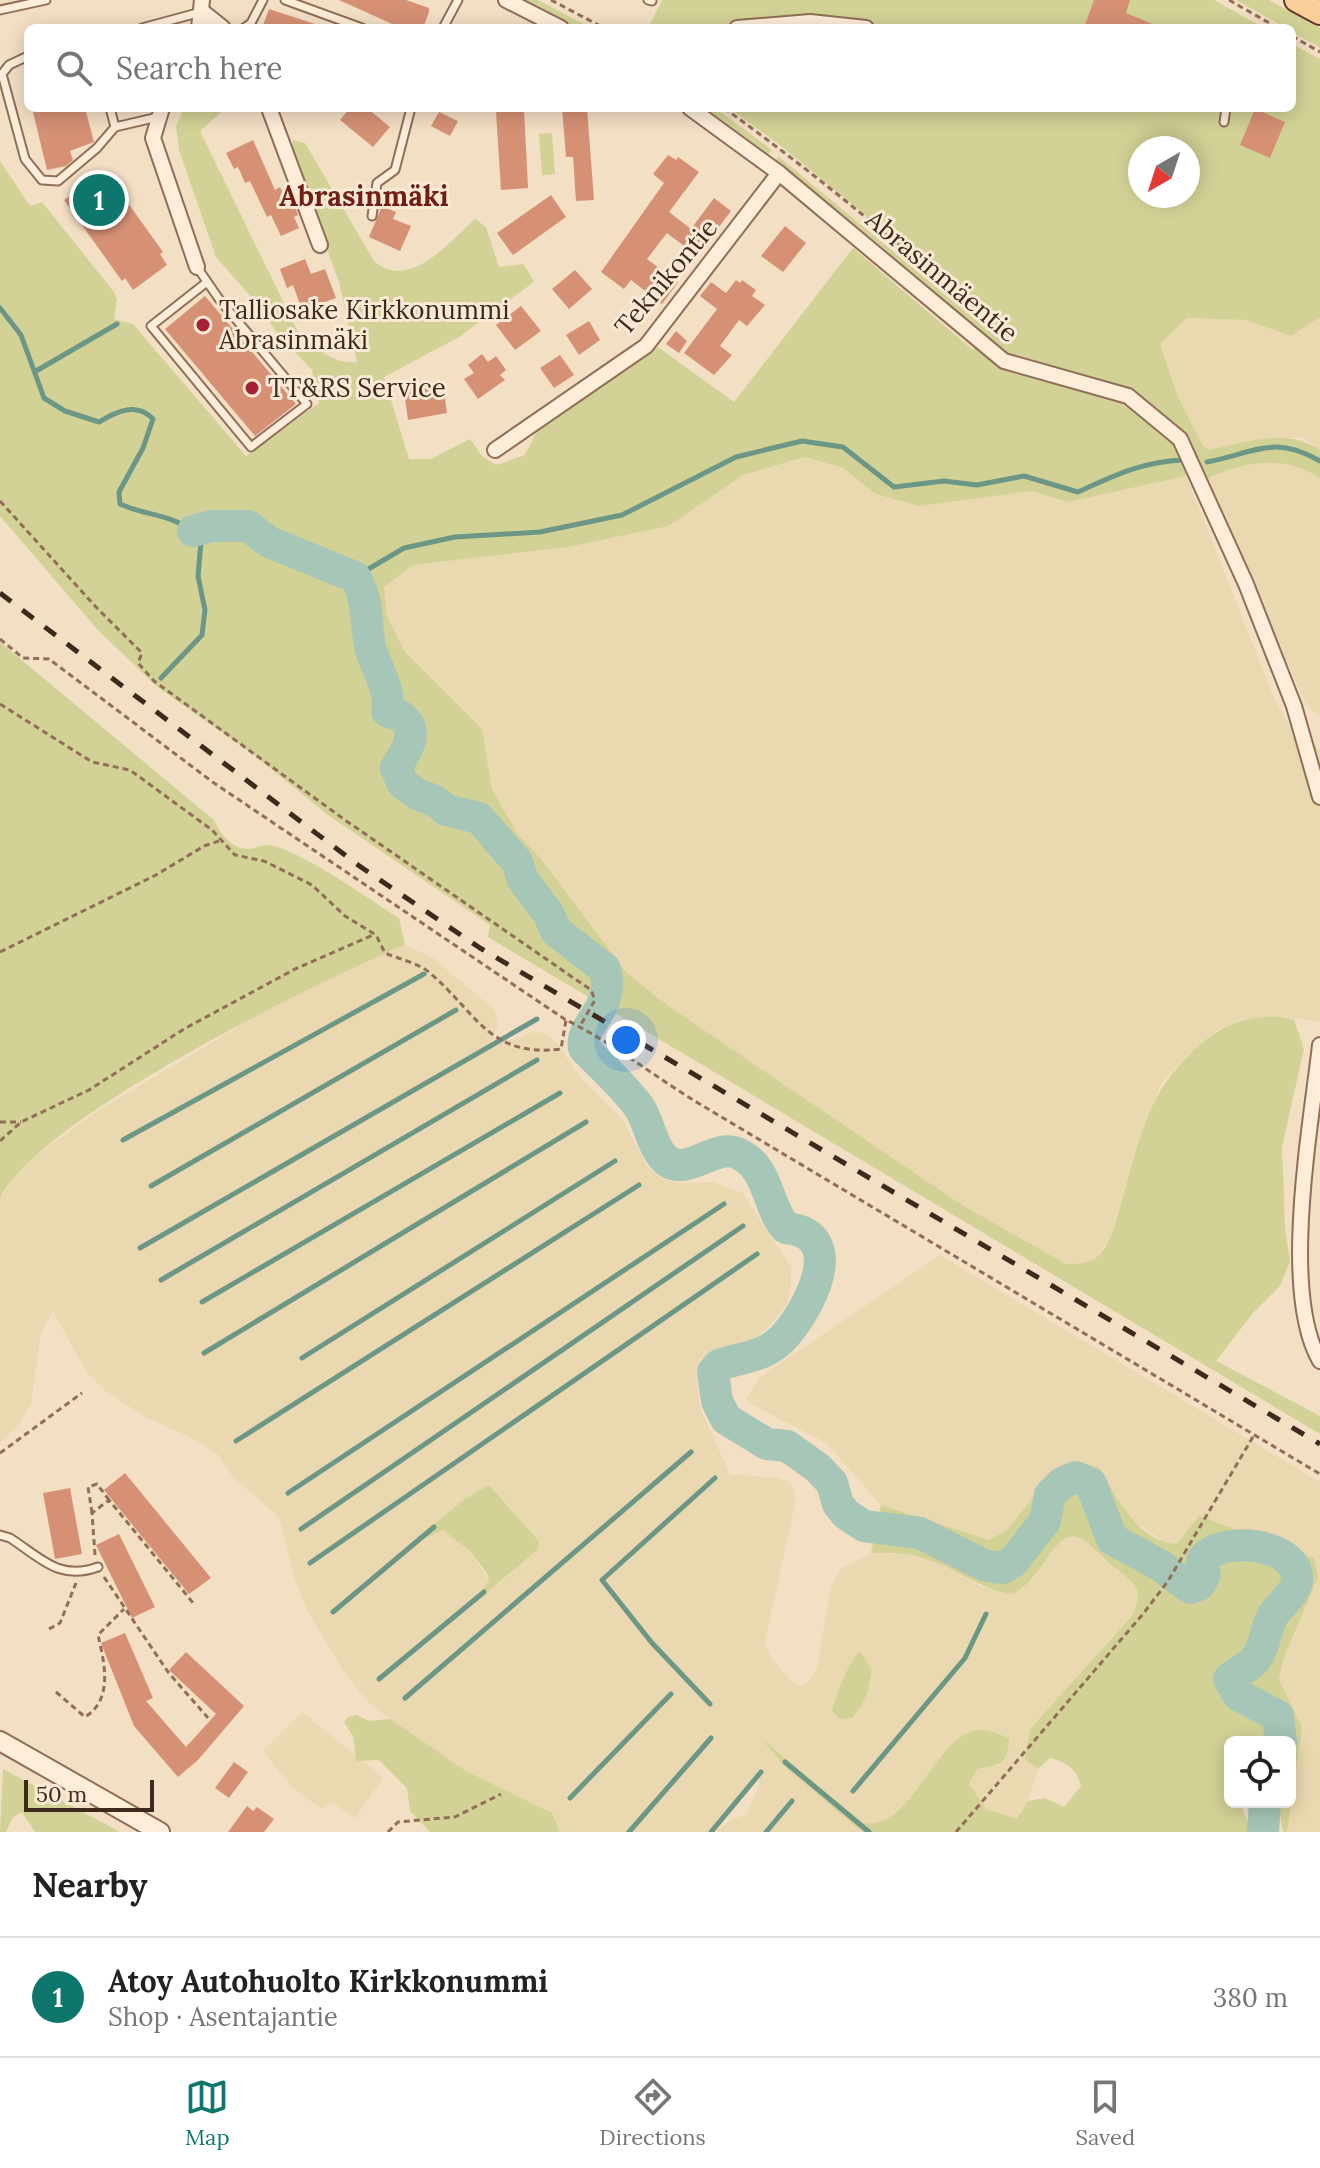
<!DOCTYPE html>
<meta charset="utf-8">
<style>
:root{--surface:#fff;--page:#f2f2f2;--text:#222;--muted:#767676;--line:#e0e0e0;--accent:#0f766e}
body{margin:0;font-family:Lora,serif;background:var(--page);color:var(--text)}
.controls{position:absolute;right:24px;bottom:24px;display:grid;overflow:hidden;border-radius:12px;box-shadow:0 4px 20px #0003}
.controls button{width:72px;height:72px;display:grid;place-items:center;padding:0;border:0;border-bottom:2px solid var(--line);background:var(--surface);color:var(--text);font:40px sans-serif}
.compass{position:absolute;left:1128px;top:136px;width:72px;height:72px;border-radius:50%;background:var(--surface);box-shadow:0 4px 20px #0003;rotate:219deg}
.scale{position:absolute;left:24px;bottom:20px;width:130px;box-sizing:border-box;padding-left:8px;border:4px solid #3f291d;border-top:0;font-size:22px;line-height:28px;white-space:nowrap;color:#3f291d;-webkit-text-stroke:6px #faead5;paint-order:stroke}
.you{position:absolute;left:626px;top:1040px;width:28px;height:28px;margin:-20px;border:6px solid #fff;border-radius:50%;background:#1a73e8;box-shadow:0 0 0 12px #1a73e833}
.badge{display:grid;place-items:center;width:52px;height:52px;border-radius:50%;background:var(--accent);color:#fff;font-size:26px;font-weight:700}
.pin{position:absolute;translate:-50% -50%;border:4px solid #fff;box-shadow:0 2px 8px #0006}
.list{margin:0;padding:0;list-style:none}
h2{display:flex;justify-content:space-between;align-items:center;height:104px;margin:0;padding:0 32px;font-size:34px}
h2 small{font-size:26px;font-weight:400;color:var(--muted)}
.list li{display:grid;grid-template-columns:52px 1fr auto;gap:24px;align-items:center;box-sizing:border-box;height:120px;padding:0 32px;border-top:2px solid var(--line)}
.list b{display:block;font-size:30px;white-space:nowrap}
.list p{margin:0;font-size:26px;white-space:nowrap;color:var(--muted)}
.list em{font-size:26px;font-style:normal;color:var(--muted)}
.icon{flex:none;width:44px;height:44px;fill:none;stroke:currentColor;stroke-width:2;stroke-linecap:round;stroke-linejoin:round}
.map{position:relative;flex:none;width:1320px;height:1832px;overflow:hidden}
.search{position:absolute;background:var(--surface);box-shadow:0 4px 20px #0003;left:24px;right:24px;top:24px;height:88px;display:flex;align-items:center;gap:20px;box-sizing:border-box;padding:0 28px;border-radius:12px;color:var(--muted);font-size:30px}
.sheet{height:224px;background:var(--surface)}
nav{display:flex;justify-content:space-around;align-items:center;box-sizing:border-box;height:112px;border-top:2px solid var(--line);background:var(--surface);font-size:22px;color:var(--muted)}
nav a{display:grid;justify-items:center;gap:4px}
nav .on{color:var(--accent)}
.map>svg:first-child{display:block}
</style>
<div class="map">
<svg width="1320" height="1832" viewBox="0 0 1320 1832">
<rect width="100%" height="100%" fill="#f3dfc4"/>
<g fill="#ead9b0" fill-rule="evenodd">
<path d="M1320 317V450L1302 437 1257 440 1209 450 1202 446 1178 398 1160 344 1186 318 1246 320 1291 336Z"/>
<path d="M806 457 843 468 876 494 975 497 1031 491 1068 502 1186 476 1275 700 1288 722 1320 750V1022L1283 1017 1217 1030 1187 1056 1162 1083 1144 1123 1110 1238 1099 1255 1083 1264H1066L959 1203 670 1007 627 973 541 859 517 833 492 789 482 729 405 652 387 616 384 587 413 565 568 547 669 526 743 475Z"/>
<path d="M1270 461 1305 468 1320 478V718L1305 702 1205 480 1231 466Z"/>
<path d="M405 945 433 958 495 1010 498 1023 492 1042 500 1044 533 1032 546 1033 557 1043 580 1077 623 1120 647 1166 660 1177 674 1183 713 1182 743 1193 791 1267V1286L787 1304 766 1330 753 1339 715 1349 700 1360 696 1372 700 1408 730 1474 779 1478 789 1482 794 1490 795 1504 765 1642 769 1654 788 1678 800 1686 810 1681 817 1667 831 1585 842 1568 871 1553 904 1554 935 1562 982 1587 1011 1594 1034 1579 1056 1543 1074 1536 1083 1539 1130 1577 1138 1590V1602L1131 1617 1030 1729 1025 1759 1038 1769 1028 1801 1017 1820 986 1809 969 1785 977 1769 1001 1765 956 1745 900 1812 887 1825 876 1828 863 1823 783 1765 862 1832H715L732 1819 746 1815 760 1783 757 1775 708 1832H560L552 1813 466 1771 417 1740 367 1701 344 1672 308 1612 295 1581 279 1517 233 1477 218 1455 196 1440 145 1417 104 1390 87 1373 53 1311 41 1333 31 1404 19 1424 0 1443V1199L19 1168 96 1112 286 998ZM489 1485 539 1540 489 1580 470 1551 453 1535 443 1530 431 1533Z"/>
<path d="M940 1255 1320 1482V1832H1287L1302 1727 1279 1679 1284 1657 1177 1544H1167L1128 1517 1100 1468 1050 1476 1007 1530 989 1540 881 1505 826 1443 746 1401 760 1377Z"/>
<path d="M302 1712 383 1778 355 1818 333 1803 321 1809 291 1786 263 1751Z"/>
</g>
<g fill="#d3d296" fill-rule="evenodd">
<path d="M523 0H538L591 28H577Z"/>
<path d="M662 0H1214L1264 28H648Z"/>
<path d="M1236 0H1269L1320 28V48L1292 32V28H1286Z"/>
<path d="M1292 44 1320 59V317L1291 336 1246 320 1187 318 1160 344 1178 397 1203 446 1209 450C1246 442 1287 427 1320 450V478C1284 454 1241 461 1205 480L1193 448 1179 450 1186 476 1068 502 1031 491 919 506 876 494 843 468 805 457 743 475 669 526 568 547 413 565 384 587 387 616 405 652 482 729 492 789 517 833 541 859 627 973 670 1007 959 1203 1066 1264C1078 1264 1090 1264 1100 1254 1112 1241 1116 1220 1121 1203 1142 1134 1145 1092 1203 1042 1227 1022 1263 1011 1294 1020L1304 1049 1282 1147 1285 1227 1290 1262 1280 1286 1253 1313 1216 1361 1320 1416V1434L488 937 490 925 328 815 254 755 156 686 97 629 0 516V161L30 206 42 202 114 292 117 300 114 319 133 324 246 456 319 403 312 370 279 336 259 306 216 257 179 150 176 126 184 108H226L200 131 297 330C314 346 332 365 357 362L339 282 291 152 293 140 305 143 374 261C410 292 450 241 475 219L486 227 499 267 524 264 534 282 459 337 384 377 409 459H431L470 439 482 456 496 465 525 455 540 425 658 347 734 402 853 248 973 350 984 338 881 246 776 160 778 156 989 331 994 327 990 318 780 145 729 108H1292ZM1140 148H1188V196H1140Z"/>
<path d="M706 108H715L772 150 768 154Z"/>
<path d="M552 133 555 174 542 175 539 134Z"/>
<path d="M0 642 214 820C221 835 231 849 250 849 256 849 263 844 268 845 300 849 370 900 399 918L405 945C322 979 32 1122 0 1199Z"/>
<path d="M1075 1461 1100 1468C1117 1498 1138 1542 1177 1544L1199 1516 1314 1558 1318 1577 1284 1657 1279 1679 1302 1727 1287 1832H1283L1278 1802H1290V1742H1230V1802H1239L1253 1832H862L783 1765 762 1739 863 1823C912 1832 936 1732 979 1730 988 1729 1001 1735 1009 1738 1008 1764 1001 1765 977 1769L969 1784 986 1809 1017 1819 1028 1801 1045 1798 1064 1807 1081 1786C1077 1769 1066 1762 1050 1758L1038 1769 1025 1759 1030 1729 1131 1617C1147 1586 1133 1584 1112 1565 1102 1557 1093 1547 1083 1539L1074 1536C1048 1540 1044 1579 1012 1594 981 1589 962 1573 934 1562 915 1554 892 1552 871 1553L881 1505 989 1540 1007 1530 1050 1476Z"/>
<path d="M489 1485 539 1541 538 1549 485 1594 483 1590 489 1580 487 1573 470 1551 443 1530 420 1541 418 1537 465 1499Z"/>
<path d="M860 1651 872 1670C869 1689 865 1704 852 1718L840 1719 832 1711C835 1698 850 1658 860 1651Z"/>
<path d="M357 1715 369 1721 390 1719 466 1771 552 1813 560 1832H430L410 1811 407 1788 379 1760 356 1761 353 1736 344 1722 349 1716Z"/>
<path d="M3 1769 120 1832H35L22 1812 13 1817 6 1832H0Z"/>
</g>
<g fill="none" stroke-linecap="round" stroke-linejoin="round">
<g stroke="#6c9686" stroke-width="5">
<path d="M0 308 21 335 44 398 65 411 99 422C117 411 137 402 153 419L143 448 119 492 120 504C150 518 179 512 201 542L198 576 205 610 202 635 161 678"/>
<path d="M36 371 117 324"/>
<path d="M1207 462C1255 453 1273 434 1320 461"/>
<path d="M355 577 404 548 455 537 540 532 622 515 736 457 802 441 843 447 894 487 944 481 977 485 1024 476 1078 492C1115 475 1144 461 1185 460"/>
<path d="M123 1140 424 974"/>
<path d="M151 1186 456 1010"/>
<path d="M140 1248 537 1019"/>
<path d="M161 1280 537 1060"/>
<path d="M202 1302 560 1093"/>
<path d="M204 1353 586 1122"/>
<path d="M302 1358 615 1161"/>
<path d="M236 1441 639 1185"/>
<path d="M288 1493 724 1204"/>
<path d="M301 1529 743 1226"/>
<path d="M310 1563 757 1254"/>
<path d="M333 1612 434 1527"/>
<path d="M379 1679 484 1592"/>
<path d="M405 1698 691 1452"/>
<path d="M710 1704 652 1643 602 1580 715 1478"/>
<path d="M785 1762 869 1832"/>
<path d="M853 1791 965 1658 986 1614"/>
<path d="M570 1798 671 1694"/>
<path d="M629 1832 711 1738"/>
<path d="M711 1832 761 1772"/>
<path d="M766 1832 792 1801"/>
</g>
<g stroke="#a6c6b8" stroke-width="32">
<path d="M193 531 211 526H248L269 542 355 577C369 599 365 626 371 650 377 670 391 689 387 711 393 715 399 713 404 719 420 734 404 753 396 768L403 784 417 794 435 801 446 810 479 818 517 862 523 880 548 913 556 931 605 969C616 1011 579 1023 584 1048 602 1067 623 1085 639 1107 649 1122 651 1143 663 1157 683 1181 714 1143 737 1153 770 1167 766 1206 786 1228 851 1234 807 1314 781 1340 762 1358 741 1357 719 1365L713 1372 717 1401 726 1419 767 1444 787 1446 818 1468 832 1483 838 1504 846 1514 864 1526 920 1533 986 1566 1003 1568 1013 1562 1045 1521 1050 1495 1062 1483 1076 1477 1091 1484 1112 1539 1161 1566 1190 1588 1199 1585 1205 1574 1202 1561C1218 1534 1298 1543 1297 1579 1297 1592 1280 1605 1273 1615 1265 1629 1266 1647 1254 1661 1248 1668 1236 1672 1229 1679L1238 1695 1278 1716 1281 1742"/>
<path d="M1263 1832 1265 1802"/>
</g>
</g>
<g fill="#d69175">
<path d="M339 0H406L429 8V12L423 28H401Z"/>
<path d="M1094 0H1130L1126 13 1162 28H1084Z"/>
<path d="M269 9 318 25V28H262Z"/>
<path d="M32 108H85L94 142 70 151 73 160 66 166 47 170Z"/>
<path d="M350 108H367L390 127 373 147 340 120Z"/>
<path d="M562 108H587L594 200 576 201 573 157H566Z"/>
<path d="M1255 109 1285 122 1270 158 1240 145Z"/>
<path d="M524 110 528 188 501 190 496 112Z"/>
<path d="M439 112 458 121 450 136 431 126Z"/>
<path d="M253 140 275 190 280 187 288 203 293 201 298 215 294 217 299 228 281 236 271 215 267 217 250 181 245 183 238 167 234 169 226 153Z"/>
<path d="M668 155 676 160 678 157 699 172 669 212 691 229 714 198 731 211 697 256 667 233 647 259 678 282 662 304 631 280 624 289 601 272 664 183 653 174Z"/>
<path d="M105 171 163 252 160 254 167 265 133 290 125 278 122 281 64 200Z"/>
<path d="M551 195 566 217 513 255 497 233Z"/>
<path d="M382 206 396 212 393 219 411 226 400 251 369 237Z"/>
<path d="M785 226 806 243 783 272 761 256Z"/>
<path d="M305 259 311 274 325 269 336 298 322 303 324 308 304 315 293 285 287 288 280 269Z"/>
<path d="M575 270 592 289 569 309 552 289Z"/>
<path d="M736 280 740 283 742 280 756 290 752 296 765 305 747 326 739 320 720 346 732 355 714 375 684 353 717 309 700 296 711 282 726 293Z"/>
<path d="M205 296 296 404 255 436 165 329Z"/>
<path d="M521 306 541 331 515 350 496 325Z"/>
<path d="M589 321 600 340 579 355 566 335Z"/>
<path d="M676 331 687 341 679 353 666 344Z"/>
<path d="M482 354 488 362 496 356 506 370 500 375 505 380 478 399 464 379 474 373 468 365Z"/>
<path d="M560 355 574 375 554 388 540 368Z"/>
<path d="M443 385 447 413 408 420 404 392Z"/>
<path d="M125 1473 211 1578 189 1594 104 1490Z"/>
<path d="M70 1488 82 1554 55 1559 43 1493Z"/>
<path d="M119 1534 155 1607 132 1618 96 1545Z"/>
<path d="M125 1633 153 1698 146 1701 186 1747 216 1714 169 1670 186 1652 244 1706 198 1760 178 1777 134 1726 101 1643Z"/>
<path d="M234 1762 248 1772 229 1798 215 1788Z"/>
<path d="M247 1806 253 1811 257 1807 274 1819 264 1832H228Z"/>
</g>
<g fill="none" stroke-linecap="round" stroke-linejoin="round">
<g stroke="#916e57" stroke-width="11">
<g id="service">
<path d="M285 0 362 28"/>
<path d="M648 0 652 1"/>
<path d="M0 10 46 0"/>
<path d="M142 28 201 12"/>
<path d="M244 28 251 23 263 0"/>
<path d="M443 28 458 0"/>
<path d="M26 57 9 65 2 74 25 159 42 180 58 181 97 148 115 127"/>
<path d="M110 108 115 127 158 117"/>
<path d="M1224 122 1226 108"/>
<path d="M372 216 377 183 395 170 411 108"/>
<path d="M197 267 219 299 307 404 251 447 151 326 207 282"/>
<path d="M0 1535 10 1538C41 1558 59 1581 98 1567"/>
</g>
</g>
<g stroke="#916e57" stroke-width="18">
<g id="minor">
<path d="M506 0 561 28"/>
<path d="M203 12 223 28"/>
<path d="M199 28 202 0"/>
<path d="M737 28 810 22 866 28"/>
<path d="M162 108 153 138 197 267"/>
<path d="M269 108 320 245"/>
<path d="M690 108 779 173 1004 361 1128 396 1180 439 1246 584 1294 706 1320 797"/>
<path d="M495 450 646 346 779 173"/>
<path d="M1320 1045C1311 1126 1280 1292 1320 1361"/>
</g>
</g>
<g stroke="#916e57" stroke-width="22">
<path id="tertiary" d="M0 1741 160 1832"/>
</g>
<g stroke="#5f3d2c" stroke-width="26">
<path id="primary" d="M1296 0 1320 13"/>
</g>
<g stroke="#916e57" stroke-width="3" stroke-dasharray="6 4" stroke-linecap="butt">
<path d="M551 0 604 28"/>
<path d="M1229 0 1278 28"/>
<path d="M1292 36 1320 52"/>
<path d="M724 108C817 175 906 248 989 326"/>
<path d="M0 501 95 606 142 653 138 663 154 681 345 820 591 990 595 1000 580 1026"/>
<path d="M0 639 23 658 49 659 214 783 566 1020"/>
<path d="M0 704 92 762 130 770 212 830 235 855 264 861 312 885 345 916 376 935 385 953C398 959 419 963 430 973 476 1012 489 1058 561 1049L566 1020C610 1041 655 1077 698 1103L1320 1474"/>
<path d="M0 952 156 875 204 846 219 841"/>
<path d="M0 1122H21"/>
<path d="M0 1141 21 1122 89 1090 184 1029 295 969 373 935"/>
<path d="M0 1453 82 1393"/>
<path d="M92 1513 88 1487 97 1484 109 1500"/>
<path d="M95 1555 92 1513 109 1500 194 1604"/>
<path d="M104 1577 168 1672 208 1718"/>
<path d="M49 1629 60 1623 76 1583"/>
<path d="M56 1692 85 1717C114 1699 104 1662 98 1635L124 1609"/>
<path d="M388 1832 398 1822 455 1817 501 1794"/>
<path d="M956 1832 1143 1614 1168 1581 1254 1435"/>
</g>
<use href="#service" stroke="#fdedd9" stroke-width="7"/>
<use href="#minor" stroke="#fdedd9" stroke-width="14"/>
<use href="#tertiary" stroke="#fdedd9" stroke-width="18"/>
<use href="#primary" stroke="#face98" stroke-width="22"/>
<path stroke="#3f291d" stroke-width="5" stroke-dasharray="14 14" stroke-linecap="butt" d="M0 593 358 865 480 948 1320 1444"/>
</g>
<g fill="#a82033" stroke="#faead5" stroke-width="3">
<circle cx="203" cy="325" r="8"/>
<circle cx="252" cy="388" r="8"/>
</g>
<g text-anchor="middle" stroke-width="6" stroke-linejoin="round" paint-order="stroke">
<g font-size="26" fill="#3f291d" stroke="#faead5">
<text transform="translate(942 276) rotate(40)" y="9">Abrasinmäentie</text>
<text transform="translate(666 277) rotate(-50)" y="9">Teknikontie</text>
</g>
<g font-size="26" fill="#3f291d" stroke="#faead5" text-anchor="start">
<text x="219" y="319">Talliosake Kirkkonummi<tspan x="219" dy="30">Abrasinmäki</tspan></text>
<text x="268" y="397">TT&amp;RS Service</text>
</g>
<g font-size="28" font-weight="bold" fill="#711e17" stroke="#faead5">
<text x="364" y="206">Abrasinmäki</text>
</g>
</g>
</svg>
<div class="controls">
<button><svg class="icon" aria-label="locate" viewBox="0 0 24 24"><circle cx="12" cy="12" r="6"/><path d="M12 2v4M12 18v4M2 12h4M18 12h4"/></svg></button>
</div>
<svg class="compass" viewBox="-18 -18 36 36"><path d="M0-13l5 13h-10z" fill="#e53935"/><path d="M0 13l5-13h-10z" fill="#767676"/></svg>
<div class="scale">50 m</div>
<div class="you"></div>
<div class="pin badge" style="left:99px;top:200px">1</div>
<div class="search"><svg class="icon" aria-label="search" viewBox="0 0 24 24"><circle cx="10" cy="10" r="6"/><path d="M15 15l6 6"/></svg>Search here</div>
</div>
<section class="sheet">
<h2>Nearby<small></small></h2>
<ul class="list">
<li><span class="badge">1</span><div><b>Atoy Autohuolto Kirkkonummi</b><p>Shop · Asentajantie</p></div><em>380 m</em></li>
</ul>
</section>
<nav>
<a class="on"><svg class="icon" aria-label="map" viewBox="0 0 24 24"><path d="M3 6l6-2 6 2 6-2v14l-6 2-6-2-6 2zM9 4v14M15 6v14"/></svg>Map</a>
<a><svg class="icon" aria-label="directions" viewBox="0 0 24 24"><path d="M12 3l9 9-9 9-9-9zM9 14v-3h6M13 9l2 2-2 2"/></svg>Directions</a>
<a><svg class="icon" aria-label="saved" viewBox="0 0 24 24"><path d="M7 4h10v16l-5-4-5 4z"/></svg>Saved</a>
</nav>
